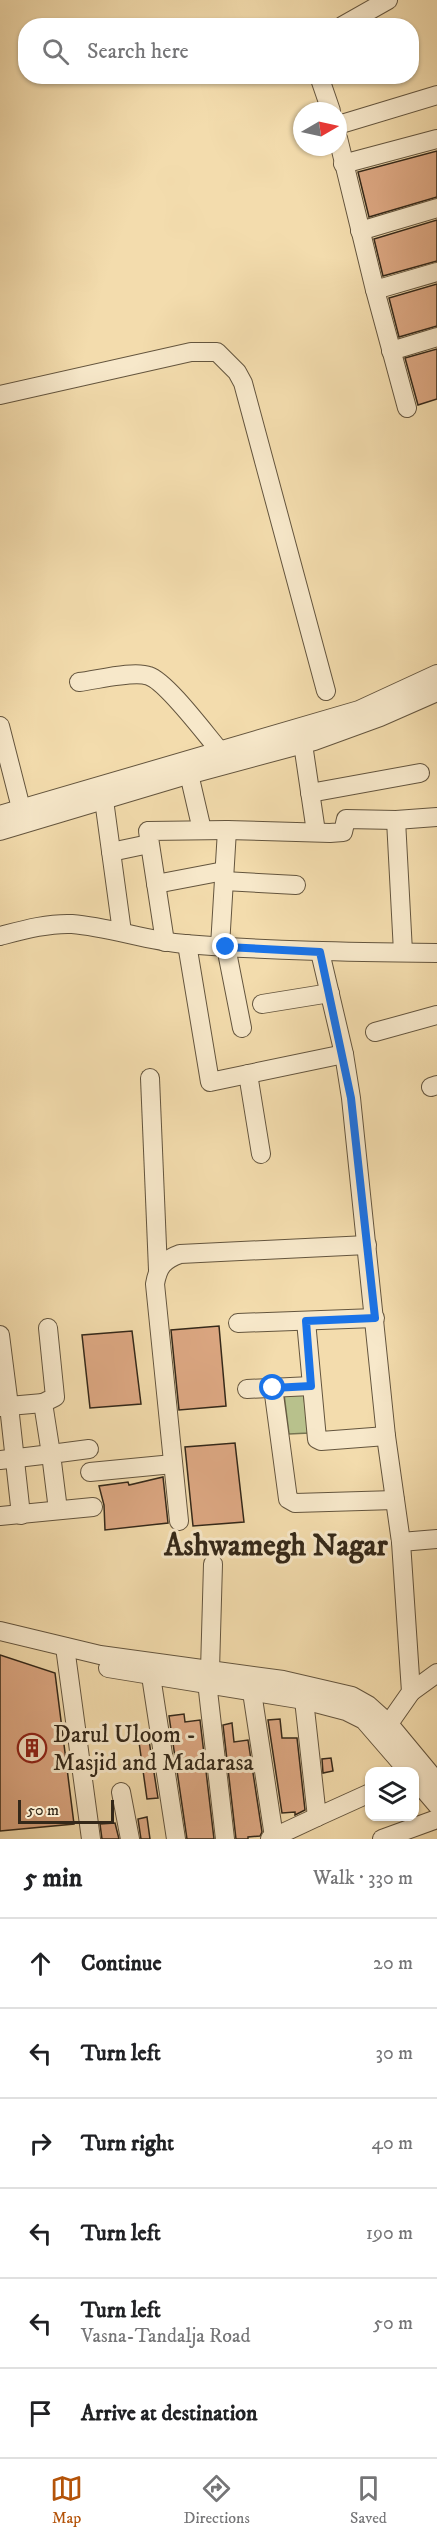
<!DOCTYPE html>
<meta charset="utf-8">
<style>
:root{--surface:#fff;--page:#f2f2f2;--text:#202124;--muted:#757577;--line:#e0e0e0;--accent:#b45309}
body{margin:0;font-family:"IM FELL DW Pica",serif;background:var(--page);color:var(--text)}
.controls{position:absolute;right:18px;bottom:18px;display:grid;overflow:hidden;border-radius:12px;box-shadow:0 2px 4px #0004}
.controls button{width:54px;height:54px;display:grid;place-items:center;padding:0;border:0;border-bottom:2px solid var(--line);background:var(--surface);color:var(--text);font:30px sans-serif}
.compass{position:absolute;left:293px;top:102px;width:54px;height:54px;border-radius:50%;background:var(--surface);box-shadow:0 2px 4px #0004;rotate:81deg}
.scale{position:absolute;left:18px;bottom:15px;width:96px;box-sizing:border-box;padding-left:6px;border:3px solid #342819;border-top:0;font-size:16px;line-height:21px;white-space:nowrap;color:#342819;-webkit-text-stroke:4px #f7e8ca;paint-order:stroke}
.stop{position:absolute;width:18px;height:18px;margin:-14px;border:4px solid #1a73e8;border-radius:50%;background:#fff}
.stop.end{background:#1a73e8;border-color:#fff;box-shadow:0 2px 6px #0008}
.list{margin:0;padding:0;list-style:none}
h2{display:flex;justify-content:space-between;align-items:center;height:78px;margin:0;padding:0 24px;font-size:26px}
h2 small{font-size:20px;font-weight:400;color:var(--muted)}
.list li{display:grid;grid-template-columns:39px 1fr auto;gap:18px;align-items:center;box-sizing:border-box;height:90px;padding:0 24px;border-top:2px solid var(--line)}
.list b{display:block;font-size:22px;white-space:nowrap}
.list p{margin:0;font-size:20px;white-space:nowrap;color:var(--muted)}
.list em{font-size:20px;font-style:normal;color:var(--muted)}
.icon{flex:none;width:33px;height:33px;fill:none;stroke:currentColor;stroke-width:2;stroke-linecap:round;stroke-linejoin:round}
.map{position:relative;flex:none;width:437px;height:1839px;overflow:hidden}
.search{position:absolute;background:var(--surface);box-shadow:0 2px 4px #0004;left:18px;right:18px;top:18px;height:66px;display:flex;align-items:center;gap:15px;box-sizing:border-box;padding:0 21px;border-radius:24px;color:var(--muted);font-size:22px}
.sheet{height:618px;background:var(--surface)}
nav{display:flex;justify-content:space-around;align-items:center;box-sizing:border-box;height:84px;border-top:2px solid var(--line);background:var(--surface);font-size:16px;color:var(--muted)}
nav a{display:grid;justify-items:center;gap:3px}
nav .on{color:var(--accent)}
.map>svg:first-child{display:block}
</style>
<div class="map">
<svg width="437" height="1839" viewBox="0 0 437 1839">
<rect width="100%" height="100%" fill="#f3dcad"/>
<filter id="stains"><feTurbulence type="fractalNoise" baseFrequency=".00333" numOctaves="4"/><feColorMatrix values="0 0 0 0 .2 0 0 0 0 .09 0 0 0 0 .02 0 0 0 .5 -.17"/></filter>
<radialGradient id="worn" r=".72"><stop offset=".6" stop-color="#630" stop-opacity="0"/><stop offset="1" stop-color="#630" stop-opacity=".3"/></radialGradient>
<path fill="#b8c18c" stroke="#767452" stroke-width="1.5" d="M303 1391 309 1433 289 1434 284 1394Z"/>
<g fill="#dda883" stroke="#342819" stroke-width="1.5">
<path d="M437 151V197L369 217 358 172Z"/>
<path d="M437 220V261L383 276 374 239Z"/>
<path d="M437 284V326L399 337 389 298Z"/>
<path d="M437 349V399L418 405 405 358Z"/>
<path d="M219 1326 226 1406 179 1410 171 1330Z"/>
<path d="M132 1331 141 1404 90 1408 82 1335Z"/>
<path d="M235 1443 244 1522 193 1526 185 1447Z"/>
<path d="M163 1477 168 1523 105 1530 104 1505 99 1486 128 1482 129 1485Z"/>
<path d="M0 1655 55 1673 74 1824 0 1831Z"/>
<path d="M184 1714 185 1722 200 1720 214 1839H187L169 1716Z"/>
<path d="M280 1719 282 1738H297L305 1810 295 1815V1812L282 1813 268 1720Z"/>
<path d="M232 1723 234 1742 248 1740 262 1832 260 1836 248 1837V1839H236L223 1725Z"/>
<path d="M148 1734 158 1798 147 1799 138 1735Z"/>
<path d="M331 1758 333 1771 323 1773 322 1759Z"/>
<path d="M147 1817 150 1839H141L138 1819Z"/>
<path d="M115 1823 119 1839H102L100 1824Z"/>
</g>
<g fill="none" stroke-linecap="round" stroke-linejoin="round">
<g stroke="#64553e" stroke-width="20">
<g id="minor">
<path d="M342 26 388 0"/>
<path d="M319 76 331 111"/>
<path d="M338 125 437 95"/>
<path d="M338 138 375 290 407 408"/>
<path d="M343 164 437 139"/>
<path d="M360 231 437 208"/>
<path d="M375 290 437 272"/>
<path d="M391 351 437 337"/>
<path d="M0 395 191 352H217L237 372 243 383 326 691"/>
<path d="M79 682C97 680 134 670 149 676 167 682 206 735 220 751"/>
<path d="M0 726 21 808"/>
<path d="M303 744 316 832"/>
<path d="M189 774 202 830"/>
<path d="M310 793 420 773"/>
<path d="M104 800 122 932"/>
<path d="M0 815 359 710 437 674"/>
<path d="M396 820 403 952"/>
<path d="M0 831 184 776 314 741 380 717 437 692"/>
<path d="M111 852 149 844"/>
<path d="M224 881 296 885"/>
<path d="M156 884 224 871"/>
<path d="M0 936C23 930 48 923 72 924 110 927 147 941 185 944 269 951 353 952 437 953"/>
<path d="M165 942 148 831 227 830"/>
<path d="M187 944 210 1082 344 1054"/>
<path d="M220 946 227 830 330 833 343 832 346 819 396 820 437 817"/>
<path d="M226 947 242 1028"/>
<path d="M320 952 344 1054 351 1098 386 1436 401 1542"/>
<path d="M262 1004 330 993"/>
<path d="M375 1032 437 1015"/>
<path d="M248 1074 261 1154"/>
<path d="M150 1078 158 1270"/>
<path d="M431 1087 437 1085"/>
<path d="M306 1321 317 1439 321 1441 386 1436"/>
<path d="M238 1323 375 1318"/>
<path d="M0 1335 9 1406 0 1407"/>
<path d="M273 1387 288 1499 295 1503 395 1500"/>
<path d="M247 1389 311 1386"/>
<path d="M0 1460 51 1454 43 1403 55 1397 48 1328"/>
<path d="M90 1472 173 1464"/>
<path d="M58 1510 51 1454 89 1449"/>
<path d="M21 1515 9 1406 43 1403"/>
<path d="M0 1516 93 1507"/>
<path d="M179 1521 155 1284C158 1267 163 1260 180 1254L367 1245"/>
<path d="M0 1631 100 1655 283 1680 352 1696 368 1705 388 1723 437 1782"/>
<path d="M65 1647 91 1839"/>
<path d="M108 1668 304 1700 346 1711 364 1720 409 1772"/>
<path d="M210 1670 213 1564"/>
<path d="M151 1676 176 1839"/>
<path d="M207 1682 225 1839"/>
<path d="M252 1692 274 1837"/>
<path d="M411 1692 437 1673"/>
<path d="M304 1700 317 1817 370 1793"/>
<path d="M383 1732 411 1692 401 1542 437 1539"/>
<path d="M414 1778 437 1805"/>
<path d="M121 1792 130 1839"/>
<path d="M270 1839 317 1817"/>
<path d="M382 1839 437 1819"/>
</g>
</g>
<use href="#minor" stroke="#f7e8ca" stroke-width="18"/>
</g>
<g fill="none" stroke-linecap="round" stroke-linejoin="round">
<path stroke="#1a73e8" stroke-width="8" d="M226 947 320 952 351 1098 375 1318 306 1321 311 1386 273 1388"/>
</g>
<defs>
<g id="building-ring" transform="scale(1.5)"><circle r="9.5" fill="#f7e8ca" stroke="#8f2418" stroke-width="1.5"/><path d="M-4-6H4V6H1V3H-1V6H-4ZM-2.5-4.3h1.7v1.8h-1.7ZM.8-4.3h1.7v1.8H.8ZM-2.5-1h1.7V.8h-1.7ZM.8-1h1.7V.8H.8Z" fill="#8f2418"/></g>
</defs>
<g fill-rule="evenodd">
<use href="#building-ring" x="32" y="1748"/>
</g>
<g text-anchor="middle" stroke-width="6" stroke-linejoin="round" paint-order="stroke">
<g font-size="24" fill="#342819" stroke="#f7e8ca" text-anchor="start">
<text x="53" y="1742">Darul Uloom -<tspan x="53" dy="28">Masjid and Madarasa</tspan></text>
</g>
<g font-size="30" font-weight="bold" fill="#342819" stroke="#f7e8ca">
<text x="276" y="1555">Ashwamegh Nagar</text>
</g>
</g>
<rect width="100%" height="100%" filter="url(#stains)"/>
<rect width="100%" height="100%" fill="url(#worn)"/>
</svg>
<div class="controls">
<button><svg class="icon" aria-label="layers" viewBox="0 0 24 24"><path d="M12 4l9 5-9 5-9-5zM3 14l9 5 9-5"/></svg></button>
</div>
<svg class="compass" viewBox="-18 -18 36 36"><path d="M0-13l5 13h-10z" fill="#e53935"/><path d="M0 13l5-13h-10z" fill="#757577"/></svg>
<div class="scale">50 m</div>
<div class="stop" style="left:273px;top:1388px"></div>
<div class="stop end" style="left:226px;top:947px"></div>
<div class="search"><svg class="icon" aria-label="search" viewBox="0 0 24 24"><circle cx="10" cy="10" r="6"/><path d="M15 15l6 6"/></svg>Search here</div>
</div>
<section class="sheet">
<h2>5 min<small>Walk · 330 m</small></h2>
<ul class="list">
<li><svg class="icon" aria-label="ahead" viewBox="0 0 24 24"><path d="M12 20V5M6 11l6-6 6 6"/></svg><div><b>Continue</b></div><em>20 m</em></li>
<li><svg class="icon" aria-label="left" viewBox="0 0 24 24"><path d="M17 20v-9H6M10 6l-5 5 5 5"/></svg><div><b>Turn left</b></div><em>30 m</em></li>
<li><svg class="icon" aria-label="right" viewBox="0 0 24 24"><path d="M7 20v-9h11M14 6l5 5-5 5"/></svg><div><b>Turn right</b></div><em>40 m</em></li>
<li><svg class="icon" aria-label="left" viewBox="0 0 24 24"><path d="M17 20v-9H6M10 6l-5 5 5 5"/></svg><div><b>Turn left</b></div><em>190 m</em></li>
<li><svg class="icon" aria-label="left" viewBox="0 0 24 24"><path d="M17 20v-9H6M10 6l-5 5 5 5"/></svg><div><b>Turn left</b><p>Vasna-Tandalja Road</p></div><em>50 m</em></li>
<li><svg class="icon" aria-label="arrive" viewBox="0 0 24 24"><path d="M6 21V4h12l-3 4 3 4H6"/></svg><div><b>Arrive at destination</b></div></li>
</ul>
</section>
<nav>
<a class="on"><svg class="icon" aria-label="map" viewBox="0 0 24 24"><path d="M3 6l6-2 6 2 6-2v14l-6 2-6-2-6 2zM9 4v14M15 6v14"/></svg>Map</a>
<a><svg class="icon" aria-label="directions" viewBox="0 0 24 24"><path d="M12 3l9 9-9 9-9-9zM9 14v-3h6M13 9l2 2-2 2"/></svg>Directions</a>
<a><svg class="icon" aria-label="saved" viewBox="0 0 24 24"><path d="M7 4h10v16l-5-4-5 4z"/></svg>Saved</a>
</nav>
